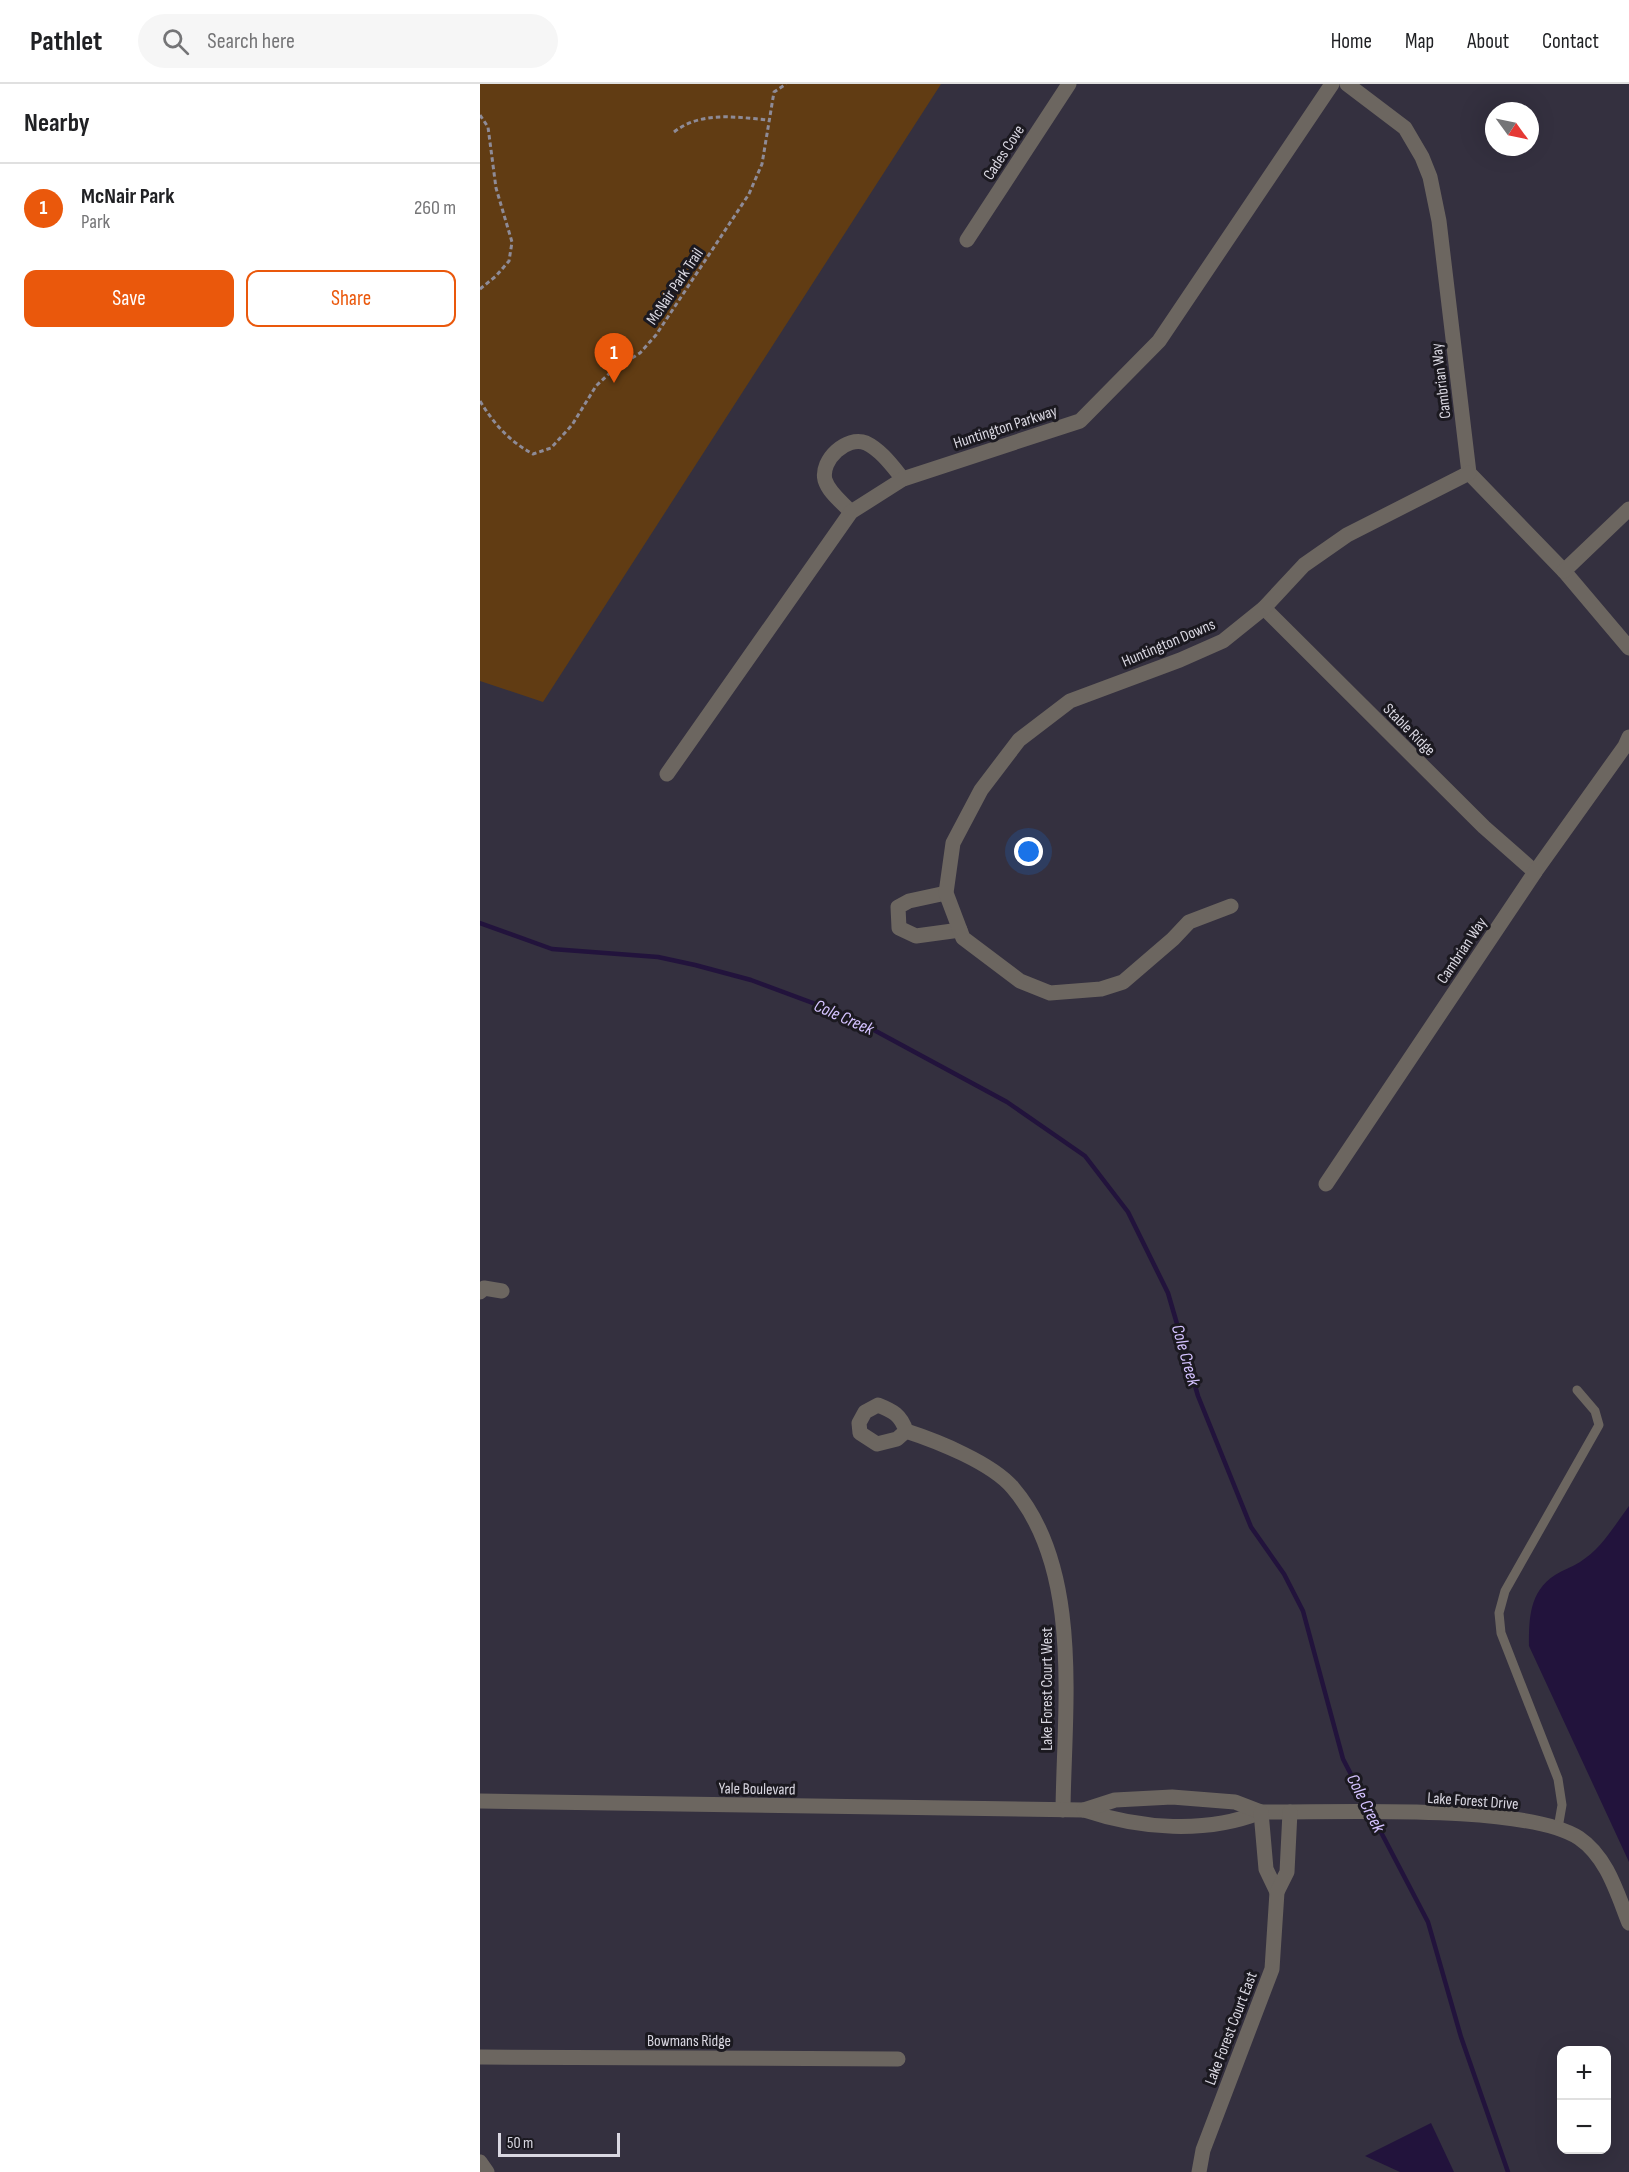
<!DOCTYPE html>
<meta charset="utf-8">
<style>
:root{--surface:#fff;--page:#f6f6f6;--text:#202124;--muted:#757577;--line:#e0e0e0;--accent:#ea580c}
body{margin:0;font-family:"Sofia Sans Condensed",sans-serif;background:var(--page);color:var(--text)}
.controls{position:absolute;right:18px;bottom:18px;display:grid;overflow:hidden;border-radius:12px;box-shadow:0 6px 24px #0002}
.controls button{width:54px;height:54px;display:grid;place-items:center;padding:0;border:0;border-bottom:2px solid var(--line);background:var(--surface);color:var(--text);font:30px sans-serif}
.compass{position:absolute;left:1005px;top:18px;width:54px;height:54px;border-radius:50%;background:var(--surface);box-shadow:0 6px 24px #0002;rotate:123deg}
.scale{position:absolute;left:18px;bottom:15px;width:122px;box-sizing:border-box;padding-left:6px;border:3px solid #dad8e2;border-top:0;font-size:16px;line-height:21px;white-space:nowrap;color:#dad8e2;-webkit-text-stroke:4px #1b1920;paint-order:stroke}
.you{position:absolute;left:549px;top:768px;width:21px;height:21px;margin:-15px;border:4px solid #fff;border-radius:50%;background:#1a73e8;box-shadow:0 0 0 9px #1a73e833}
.badge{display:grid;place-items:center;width:39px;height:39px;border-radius:50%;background:var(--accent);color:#fff;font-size:20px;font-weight:700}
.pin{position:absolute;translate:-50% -50px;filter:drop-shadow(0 2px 3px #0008)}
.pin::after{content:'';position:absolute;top:32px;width:21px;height:18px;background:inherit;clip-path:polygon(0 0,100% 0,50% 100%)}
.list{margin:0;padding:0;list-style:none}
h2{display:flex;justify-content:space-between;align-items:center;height:78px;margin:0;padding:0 24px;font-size:26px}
h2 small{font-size:20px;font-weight:400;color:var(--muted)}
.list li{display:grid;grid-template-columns:39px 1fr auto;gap:18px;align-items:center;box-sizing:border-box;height:90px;padding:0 24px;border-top:2px solid var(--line)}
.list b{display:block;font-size:22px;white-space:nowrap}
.list p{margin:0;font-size:20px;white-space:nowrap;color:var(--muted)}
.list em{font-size:20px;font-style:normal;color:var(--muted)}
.actions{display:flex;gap:12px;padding:18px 24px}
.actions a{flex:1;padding:14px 0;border:2px solid var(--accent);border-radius:12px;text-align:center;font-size:21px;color:var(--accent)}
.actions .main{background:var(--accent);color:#fff}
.icon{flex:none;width:33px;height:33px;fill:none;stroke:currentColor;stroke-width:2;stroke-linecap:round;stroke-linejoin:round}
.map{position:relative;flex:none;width:1149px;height:2088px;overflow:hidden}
header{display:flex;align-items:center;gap:36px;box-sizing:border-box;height:84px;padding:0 30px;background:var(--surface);border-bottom:2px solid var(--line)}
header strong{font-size:28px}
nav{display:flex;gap:33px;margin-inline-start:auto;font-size:21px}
.search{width:420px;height:54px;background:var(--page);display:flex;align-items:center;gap:15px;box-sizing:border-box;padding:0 21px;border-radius:33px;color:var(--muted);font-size:22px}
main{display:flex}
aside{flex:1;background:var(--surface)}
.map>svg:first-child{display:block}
</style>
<header>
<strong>Pathlet</strong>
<div class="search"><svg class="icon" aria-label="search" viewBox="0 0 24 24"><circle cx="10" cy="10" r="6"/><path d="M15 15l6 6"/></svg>Search here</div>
<nav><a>Home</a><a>Map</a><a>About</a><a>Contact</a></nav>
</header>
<main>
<aside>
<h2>Nearby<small></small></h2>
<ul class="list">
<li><span class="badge">1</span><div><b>McNair Park</b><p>Park</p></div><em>260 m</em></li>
</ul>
<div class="actions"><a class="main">Save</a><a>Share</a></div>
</aside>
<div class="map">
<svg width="1149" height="2088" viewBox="0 0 1149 2088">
<rect width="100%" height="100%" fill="#34303f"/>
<path fill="#613c13" d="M0 0H461L63 618 0 597Z"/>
<g fill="#22133c">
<path d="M1149 1422V1778L1049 1562C1049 1535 1049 1508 1075 1491 1083 1486 1092 1483 1100 1478 1122 1464 1134 1442 1149 1422Z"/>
<path d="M951 2039 974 2088H920L885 2072Z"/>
</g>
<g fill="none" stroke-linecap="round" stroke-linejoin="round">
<g stroke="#22133c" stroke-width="4.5">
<path d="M0 839 72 865 178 873 215 881 271 896 368 932 527 1018 605 1072 648 1128 688 1209 718 1312 771 1443 804 1490 823 1527 863 1675 888 1723"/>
<path d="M892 1731 948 1838 981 1953 1028 2088"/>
</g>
<g stroke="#8e8b97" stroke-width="3" stroke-dasharray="4.5 3" stroke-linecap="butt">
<path d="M0 31 8 43 16 104 32 158 29 177 16 192 0 205"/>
<path d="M194 48C221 27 255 33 288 36"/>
<path d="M0 317C14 340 29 357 53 370L71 364 92 341 116 302 133 286 160 269 176 251 269 110 282 80 294 8 306 0"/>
</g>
<path stroke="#6c6660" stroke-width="9" d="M1078 1744 1082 1721 1078 1695 1021 1549 1019 1529 1025 1507 1119 1341 1115 1327 1097 1306"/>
<g stroke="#6c6660" stroke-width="15">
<path d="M867 0 925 44 942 73 950 93 959 137 989 389 1084 487 1149 564"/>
<path d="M487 156 589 0"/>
<path d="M371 428C362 418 349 409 345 396 340 376 367 351 386 359 401 366 413 383 423 395"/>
<path d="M1084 487 1149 425"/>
<path d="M784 524 1004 743 1055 788"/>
<path d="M187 690 371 428 423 395 600 337 679 257 852 0"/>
<path d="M466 809 429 817 418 823 419 844 436 852 480 846"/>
<path d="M751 822 709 838 693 855 643 898 621 905 570 909 540 897 483 854 466 809 473 759 501 706 539 656 590 617 700 576 743 557 784 524 824 481 867 451 989 389"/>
<path d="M846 1100 1055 788 1145 662 1149 653"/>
<path d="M0 1208 4 1204 22 1207"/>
<path d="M426 1347 417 1355 397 1360 380 1349 379 1339 385 1328 398 1321C413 1327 421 1331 426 1347 457 1357 512 1379 533 1404 603 1486 584 1625 583 1726"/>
<path d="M0 1717 604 1726C660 1745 726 1750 781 1728"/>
<path d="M604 1726 635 1716 692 1713 755 1718 781 1728C852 1729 1045 1719 1099 1754 1127 1773 1137 1809 1149 1839"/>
<path d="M781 1728 786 1785 797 1808"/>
<path d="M0 1973 418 1975"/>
<path d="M0 2078 7 2088"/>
<path d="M719 2088 723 2066 792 1885 797 1808 807 1788 810 1728"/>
</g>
</g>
<g text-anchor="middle" stroke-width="6" stroke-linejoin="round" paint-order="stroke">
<g font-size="16" fill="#dad8e2" stroke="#1b1920">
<text transform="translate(523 68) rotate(-57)" y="6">Cades Cove</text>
<text transform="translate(194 202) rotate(-56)" y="6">McNair Park Trail</text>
<text transform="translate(960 297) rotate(-97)" y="6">Cambrian Way</text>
<text transform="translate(525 342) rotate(-18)" y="6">Huntington Parkway</text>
<text transform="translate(688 558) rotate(-23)" y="6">Huntington Downs</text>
<text transform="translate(930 645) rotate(45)" y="6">Stable Ridge</text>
<text transform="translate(981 866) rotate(-56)" y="6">Cambrian Way</text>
<text transform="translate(566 1605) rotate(-90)" y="6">Lake Forest Court West</text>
<text transform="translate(277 1704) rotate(1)" y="6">Yale Boulevard</text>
<text transform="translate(993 1716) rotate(4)" y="6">Lake Forest Drive</text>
<text transform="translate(750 1944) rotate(-69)" y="6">Lake Forest Court East</text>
<text x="209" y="1962">Bowmans Ridge</text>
</g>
<g font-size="18" font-style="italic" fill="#d4c2ff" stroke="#1b1920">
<text transform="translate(364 933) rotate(24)" y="6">Cole Creek</text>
<text transform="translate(706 1271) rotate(74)" y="6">Cole Creek</text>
<text transform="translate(886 1719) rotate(63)" y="6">Cole Creek</text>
</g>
</g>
</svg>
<div class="controls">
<button>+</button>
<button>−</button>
</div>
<svg class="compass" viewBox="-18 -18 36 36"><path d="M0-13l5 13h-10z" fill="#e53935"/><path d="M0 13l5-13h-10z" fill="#757577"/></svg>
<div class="scale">50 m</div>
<div class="you"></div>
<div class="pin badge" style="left:134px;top:299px">1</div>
</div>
</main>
